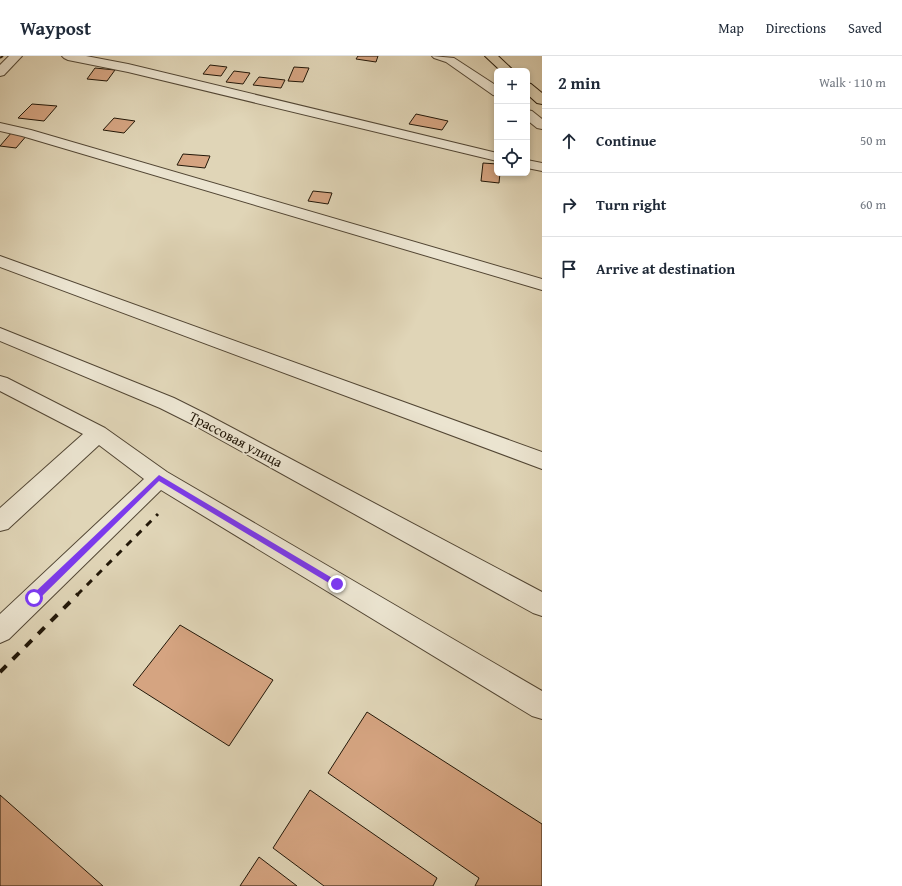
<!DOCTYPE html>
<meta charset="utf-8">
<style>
:root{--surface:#fff;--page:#f6f6f7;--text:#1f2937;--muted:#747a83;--line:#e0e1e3}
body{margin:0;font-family:"Gentium Book Plus",serif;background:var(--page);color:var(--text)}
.controls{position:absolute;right:12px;top:12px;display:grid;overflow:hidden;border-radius:6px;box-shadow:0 2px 6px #0003}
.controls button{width:36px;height:36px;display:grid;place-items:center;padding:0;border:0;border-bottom:1px solid var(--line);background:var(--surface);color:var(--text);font:20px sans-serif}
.stop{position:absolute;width:12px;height:12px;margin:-9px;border:3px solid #7c3aed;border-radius:50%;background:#fff}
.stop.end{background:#7c3aed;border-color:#fff;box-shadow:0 1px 4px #0008}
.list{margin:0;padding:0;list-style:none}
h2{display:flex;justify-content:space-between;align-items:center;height:52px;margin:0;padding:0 16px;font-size:17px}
h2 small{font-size:13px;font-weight:400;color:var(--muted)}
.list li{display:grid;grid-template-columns:26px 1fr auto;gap:12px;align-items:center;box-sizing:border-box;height:64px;padding:0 16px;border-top:1px solid var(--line)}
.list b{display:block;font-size:15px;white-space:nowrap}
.list em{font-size:13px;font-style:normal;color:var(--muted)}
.icon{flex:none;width:22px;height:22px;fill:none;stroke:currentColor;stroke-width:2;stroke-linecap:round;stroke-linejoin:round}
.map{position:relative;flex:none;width:542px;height:830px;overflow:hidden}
header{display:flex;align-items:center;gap:24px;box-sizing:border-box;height:56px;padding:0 20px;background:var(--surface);border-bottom:1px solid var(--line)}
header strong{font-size:19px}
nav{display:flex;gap:22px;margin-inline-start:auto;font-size:14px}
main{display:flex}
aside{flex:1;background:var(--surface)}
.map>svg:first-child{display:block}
</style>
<header>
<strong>Waypost</strong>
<nav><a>Map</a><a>Directions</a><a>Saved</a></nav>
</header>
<main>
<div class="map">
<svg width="542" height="830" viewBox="0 0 542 830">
<rect width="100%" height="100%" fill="#e0d5b7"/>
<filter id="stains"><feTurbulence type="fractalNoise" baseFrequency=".005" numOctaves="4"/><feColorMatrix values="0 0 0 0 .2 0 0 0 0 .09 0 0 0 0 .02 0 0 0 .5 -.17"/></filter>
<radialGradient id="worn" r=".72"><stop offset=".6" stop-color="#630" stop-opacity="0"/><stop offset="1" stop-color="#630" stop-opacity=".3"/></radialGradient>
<g fill="#d5a481" stroke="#221708">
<path d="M358 0H378L376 6 356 3Z"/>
<path d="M210 9 227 11 221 20 203 18Z"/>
<path d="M294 11 309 12 303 26 288 25Z"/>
<path d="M95 12 115 14 107 25 87 23Z"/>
<path d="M234 15 250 17 243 28 226 26Z"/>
<path d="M259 21 285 24 281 32 253 29Z"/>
<path d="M32 48 57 50 44 65 18 62Z"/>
<path d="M416 58 448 65 442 74 409 68Z"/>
<path d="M114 62 135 65 124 77 103 74Z"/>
<path d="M12 76 28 78 16 92 0 90Z"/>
<path d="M183 98 210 100 205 112 177 109Z"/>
<path d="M483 107 497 108V117H500L499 127 481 125Z"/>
<path d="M313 135 332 137 328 148 308 145Z"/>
<path d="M180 569 273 624 229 690 133 629Z"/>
<path d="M367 656 542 768V830H475L479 822 328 717Z"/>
<path d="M310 734 437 822 433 830H324L273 792Z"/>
<path d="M0 739 103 830H0Z"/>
<path d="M259 801 297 830H240Z"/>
</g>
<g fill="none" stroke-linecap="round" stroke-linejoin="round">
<g stroke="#524634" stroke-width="2">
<g id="minor">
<path d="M9 0H22L4 19 0 20V9Z"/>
<path d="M62 0H86L128 8 497 97V105L128 16 68 4 64 2Z"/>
<path d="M432 0 454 2 497 30V40L493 39 446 6 434 2Z"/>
<path d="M527 54 532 55 542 63V73L537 72 527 64Z"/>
<path d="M0 67 31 74 542 223V234L22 80 0 75Z"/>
<path d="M527 104 542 107V115L527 112Z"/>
<path d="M0 200 542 396V413L0 211Z"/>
<path d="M0 272 174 342 206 358 542 536V560L533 557 192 368 160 352 0 285Z"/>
<path d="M0 320 7 322 105 372 167 416 542 635V663L532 660 161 434 9 583 0 587V558L144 423 99 389 8 473 0 475V452L83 378 0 335Z"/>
</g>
</g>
<g stroke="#221708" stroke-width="2">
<g id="major">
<path d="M485 0H498L514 15H501Z"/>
<path d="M527 27 531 28 542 37V48L537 47 527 38Z"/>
</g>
</g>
<use href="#minor" fill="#ebe4d0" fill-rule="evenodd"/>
<use href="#major" fill="#e0d5b7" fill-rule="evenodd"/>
<path stroke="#221708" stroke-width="2" stroke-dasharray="4 4" stroke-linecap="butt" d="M0 2 3 0"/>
<path stroke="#221708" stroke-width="3" stroke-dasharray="7 7" stroke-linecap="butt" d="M77 539 158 458"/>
<path stroke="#221708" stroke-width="4" stroke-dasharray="9 9" stroke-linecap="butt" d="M0 616 78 538"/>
</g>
<path fill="#7c3aed" d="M159 419 339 526V530H334L159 425 37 545H31V540Z"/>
<g text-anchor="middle" stroke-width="3.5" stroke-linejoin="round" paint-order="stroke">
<g font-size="14" fill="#221708" stroke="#ebe4d0">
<text transform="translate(236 383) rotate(28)" y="5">Трассовая улица</text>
</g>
</g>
<rect width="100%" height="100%" filter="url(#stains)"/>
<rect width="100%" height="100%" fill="url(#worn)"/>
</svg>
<div class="controls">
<button>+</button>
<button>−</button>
<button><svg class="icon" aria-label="locate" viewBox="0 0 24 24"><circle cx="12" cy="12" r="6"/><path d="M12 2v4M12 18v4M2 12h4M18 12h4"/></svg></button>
</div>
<div class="stop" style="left:34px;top:542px"></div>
<div class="stop end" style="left:337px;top:528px"></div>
</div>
<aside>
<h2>2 min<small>Walk · 110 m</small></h2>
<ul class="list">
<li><svg class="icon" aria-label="ahead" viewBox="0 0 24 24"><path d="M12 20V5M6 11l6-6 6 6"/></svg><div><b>Continue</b></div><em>50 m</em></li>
<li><svg class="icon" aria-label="right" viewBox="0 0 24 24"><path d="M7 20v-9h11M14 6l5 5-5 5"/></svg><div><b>Turn right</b></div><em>60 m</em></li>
<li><svg class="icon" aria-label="arrive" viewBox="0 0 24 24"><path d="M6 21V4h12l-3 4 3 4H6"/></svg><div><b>Arrive at destination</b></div></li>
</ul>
</aside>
</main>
